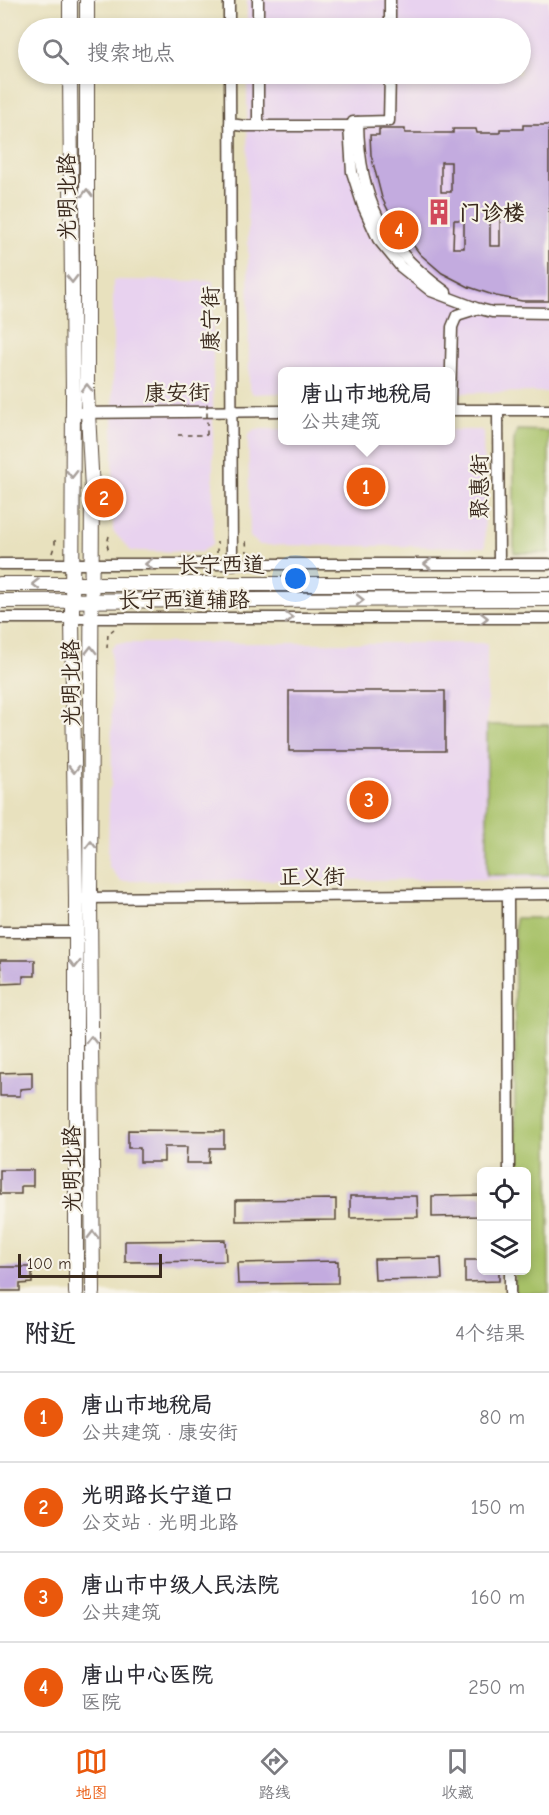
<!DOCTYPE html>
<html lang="zh">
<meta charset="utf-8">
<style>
:root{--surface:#fff;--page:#f2f2f3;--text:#2b2b33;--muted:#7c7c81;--line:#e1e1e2;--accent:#ea580c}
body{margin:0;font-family:"Comic Neue","LXGW WenKai TC",sans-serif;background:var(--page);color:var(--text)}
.controls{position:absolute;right:18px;bottom:18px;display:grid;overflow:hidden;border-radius:9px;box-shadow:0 3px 9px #0003}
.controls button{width:54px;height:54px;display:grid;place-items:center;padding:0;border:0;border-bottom:2px solid var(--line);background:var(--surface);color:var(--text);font:30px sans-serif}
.scale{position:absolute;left:18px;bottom:15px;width:144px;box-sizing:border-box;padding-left:6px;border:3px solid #3b2a1e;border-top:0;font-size:16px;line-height:21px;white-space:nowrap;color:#3b2a1e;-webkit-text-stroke:4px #f7f3e8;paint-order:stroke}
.you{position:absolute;left:296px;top:579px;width:21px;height:21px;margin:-15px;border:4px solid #fff;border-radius:50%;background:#1a73e8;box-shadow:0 0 0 9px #1a73e833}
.badge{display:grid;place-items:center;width:39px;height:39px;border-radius:50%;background:var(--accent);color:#fff;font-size:20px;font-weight:700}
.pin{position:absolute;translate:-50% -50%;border:3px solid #fff;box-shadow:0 2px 6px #0006}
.popup{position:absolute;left:278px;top:367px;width:177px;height:78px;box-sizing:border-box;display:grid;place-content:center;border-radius:9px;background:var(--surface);filter:drop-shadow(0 2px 4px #0005);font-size:20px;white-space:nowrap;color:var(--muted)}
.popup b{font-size:22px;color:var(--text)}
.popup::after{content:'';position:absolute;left:50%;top:100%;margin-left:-12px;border:12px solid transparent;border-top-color:var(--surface)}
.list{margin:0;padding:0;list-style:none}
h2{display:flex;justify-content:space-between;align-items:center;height:78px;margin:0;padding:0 24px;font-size:26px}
h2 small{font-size:20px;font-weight:400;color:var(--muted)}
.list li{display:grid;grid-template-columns:39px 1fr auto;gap:18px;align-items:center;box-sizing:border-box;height:90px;padding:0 24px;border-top:2px solid var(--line)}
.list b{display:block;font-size:22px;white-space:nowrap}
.list p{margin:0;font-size:20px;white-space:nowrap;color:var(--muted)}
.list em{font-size:20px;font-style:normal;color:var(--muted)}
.icon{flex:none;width:33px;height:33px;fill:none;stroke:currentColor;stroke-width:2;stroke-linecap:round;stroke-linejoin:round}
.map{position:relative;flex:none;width:549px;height:1293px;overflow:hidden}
.search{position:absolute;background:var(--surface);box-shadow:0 3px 9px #0003;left:18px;right:18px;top:18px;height:66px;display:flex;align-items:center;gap:15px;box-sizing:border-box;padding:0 21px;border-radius:33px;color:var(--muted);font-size:22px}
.sheet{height:438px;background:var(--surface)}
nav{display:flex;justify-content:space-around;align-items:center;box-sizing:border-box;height:84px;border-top:2px solid var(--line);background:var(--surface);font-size:16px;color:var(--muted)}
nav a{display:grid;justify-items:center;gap:3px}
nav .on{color:var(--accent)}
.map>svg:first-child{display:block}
</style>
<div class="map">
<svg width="549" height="1293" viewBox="0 0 549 1293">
<rect width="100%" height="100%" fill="#f7f3e8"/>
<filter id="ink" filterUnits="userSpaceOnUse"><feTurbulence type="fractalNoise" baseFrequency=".0167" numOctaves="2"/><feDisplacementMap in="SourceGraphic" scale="12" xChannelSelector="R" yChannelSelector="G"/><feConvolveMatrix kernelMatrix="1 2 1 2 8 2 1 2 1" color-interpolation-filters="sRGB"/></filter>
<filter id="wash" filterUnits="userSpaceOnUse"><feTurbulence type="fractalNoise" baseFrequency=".008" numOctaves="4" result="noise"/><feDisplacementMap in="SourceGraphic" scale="24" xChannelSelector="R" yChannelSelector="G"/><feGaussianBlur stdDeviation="1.35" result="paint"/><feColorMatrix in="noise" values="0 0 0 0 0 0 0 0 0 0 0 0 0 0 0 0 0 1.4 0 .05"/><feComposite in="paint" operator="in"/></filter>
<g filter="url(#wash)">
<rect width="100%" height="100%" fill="#e8e1be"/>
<g fill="#e8d2ef">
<path d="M247 0H549V392L450 393V372H282V393L253 394 249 387 247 74H520V28H247Z"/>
<path d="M113 280 213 281V543L202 552 131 551 113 531Z"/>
<path d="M254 429H282V440H450V430H483L485 547 260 545 250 537 248 436Z"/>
<path d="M117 643H487V725H549V879L121 881 108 866 109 791 112 784 111 649Z"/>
</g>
<g fill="#a7c167" stroke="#717642" stroke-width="1.5">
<path d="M517 430 549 431V553H514V440Z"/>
<rect x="487" y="725" width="62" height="150"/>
<path d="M515 918H549V1293H515V1271L526 1270V1172L515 1171Z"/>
</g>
<g id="blocks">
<g fill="#c3abdf" fill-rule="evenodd">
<path d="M523 125H549V301H522L496 296 469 287 442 273 420 254 391 216 382 198 371 155 370 135H379V129H405V133H453V129H476L477 133H500V129H523ZM441 162H451V192H441ZM500 207V246H490V208ZM454 220H464V248H453Z"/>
<rect x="289" y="691" width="156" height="60"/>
<path d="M0 960H35V976H23V983L2 984Z"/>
<path d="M32 1072V1088L20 1089V1096H0V1073Z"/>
<path d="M128 1130 224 1131V1148H210L209 1163H186L187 1147H164V1162H140V1148H128Z"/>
<path d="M0 1170H33V1186H21V1194H0Z"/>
<path d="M482 1195V1216L432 1217V1196Z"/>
<path d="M350 1196H417L418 1217 350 1218Z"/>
<path d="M336 1199V1220L236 1221V1200Z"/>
<path d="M225 1240 226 1261 125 1262V1241Z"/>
<path d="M441 1258 442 1279 375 1280 374 1259Z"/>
<path d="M465 1260H482V1270H499V1281L465 1282Z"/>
<path d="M338 1261V1283L238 1284 237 1263Z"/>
<path d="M0 1267H32V1283L20 1284V1291H0Z"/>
</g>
</g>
</g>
<g filter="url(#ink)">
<use href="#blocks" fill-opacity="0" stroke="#554536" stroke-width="1.5"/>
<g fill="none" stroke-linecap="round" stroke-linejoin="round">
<g stroke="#554536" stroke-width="13">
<g id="minor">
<path d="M229 0V28"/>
<path d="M258 0V28"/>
<path d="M390 0V28"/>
<path d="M230 74 232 565"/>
<path d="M258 74V122"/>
<path d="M353 122 389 121 390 74"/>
<path d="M230 124 245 126H349L352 172 363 206 378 239 401 267 431 291 476 308 492 312 549 313"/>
<path d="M349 126 358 122C359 198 383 248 446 292"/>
<path d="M450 405 452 327 457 315 476 309"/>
<path d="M450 410H549"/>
<path d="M498 410 499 564"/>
<path d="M72 413 282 411"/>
<path d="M0 564H549"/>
<path d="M0 618H549"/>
<path d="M508 894 509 1172"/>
<path d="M82 898 549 894"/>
<path d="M0 932H75"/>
<path d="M510 1270V1293"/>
</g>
</g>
<g stroke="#554536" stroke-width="16">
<g id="major">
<path d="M70 0V28"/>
<path d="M87 28V0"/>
<path d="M70 74 73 395 72 619 76 898V1293"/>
<path d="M87 74V394L92 489 90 898 93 1293"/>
<path d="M0 584H549"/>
<path d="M0 601 549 599"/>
</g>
</g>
<g stroke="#554536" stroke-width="1.5" stroke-dasharray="4.5 4.5" stroke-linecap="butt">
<path d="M178 391H207"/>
<path d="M178 435H207"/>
<path d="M109 536 107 544 109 552"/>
<path d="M246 541 247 552"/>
<path d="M52 553 55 544V536"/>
<path d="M217 553V542"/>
<path d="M107 648 108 634 114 629"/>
</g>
<use href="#minor" stroke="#fff" stroke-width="10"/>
<use href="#major" stroke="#fff" stroke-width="14"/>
<path stroke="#554536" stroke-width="1.5" stroke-dasharray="4.5 4.5" stroke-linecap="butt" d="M207 435V391"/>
</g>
<defs><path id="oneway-chevron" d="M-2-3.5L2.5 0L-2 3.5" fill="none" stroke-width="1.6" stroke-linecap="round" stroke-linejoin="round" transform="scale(1.5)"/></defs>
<g stroke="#a79f9a">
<use href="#oneway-chevron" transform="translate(87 193) rotate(-90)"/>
<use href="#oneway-chevron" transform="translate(72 279) rotate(89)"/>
<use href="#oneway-chevron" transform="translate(87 388) rotate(-91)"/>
<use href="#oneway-chevron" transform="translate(72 474) rotate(90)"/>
<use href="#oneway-chevron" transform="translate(149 564) rotate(180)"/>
<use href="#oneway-chevron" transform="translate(428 564) rotate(180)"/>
<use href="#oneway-chevron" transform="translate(36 584) rotate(-180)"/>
<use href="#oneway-chevron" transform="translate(360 600)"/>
<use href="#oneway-chevron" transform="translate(289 618)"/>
<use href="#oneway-chevron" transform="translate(484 618)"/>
<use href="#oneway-chevron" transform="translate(91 650) rotate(-90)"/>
<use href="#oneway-chevron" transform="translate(74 769) rotate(89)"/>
<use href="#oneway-chevron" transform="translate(91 845) rotate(-90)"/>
<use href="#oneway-chevron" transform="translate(75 964) rotate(90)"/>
<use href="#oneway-chevron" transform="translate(91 1040) rotate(-90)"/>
<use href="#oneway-chevron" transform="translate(93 1235) rotate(-90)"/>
</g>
</g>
<defs>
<g id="building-bare" transform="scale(2.07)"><path d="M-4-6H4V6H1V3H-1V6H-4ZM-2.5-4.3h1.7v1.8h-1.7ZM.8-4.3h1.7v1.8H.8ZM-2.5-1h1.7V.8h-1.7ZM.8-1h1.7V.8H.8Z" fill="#d1495b" stroke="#f7f3e8" stroke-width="2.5" paint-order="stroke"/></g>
</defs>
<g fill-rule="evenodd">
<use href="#building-bare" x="439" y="212"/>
</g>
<g text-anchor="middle" stroke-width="4.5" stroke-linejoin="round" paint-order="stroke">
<g font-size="22" fill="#3b2a1e" stroke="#f7f3e8">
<text transform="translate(66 197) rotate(-90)" y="8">光明北路</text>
<text transform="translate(210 319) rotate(-90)" y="8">康宁街</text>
<text transform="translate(177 392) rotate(-1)" y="8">康安街</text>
<text transform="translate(479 487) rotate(-90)" y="8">聚惠街</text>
<text x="221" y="572">长宁西道</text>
<text x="184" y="607">长宁西道辅路</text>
<text transform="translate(70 683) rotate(-90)" y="8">光明北路</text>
<text x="312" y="884">正义街</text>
<text transform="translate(71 1169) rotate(-90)" y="8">光明北路</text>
</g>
<g font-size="22" font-weight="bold" fill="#3b2a1e" stroke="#f7f3e8" text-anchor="start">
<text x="459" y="220">门诊楼</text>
</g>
</g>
</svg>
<div class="controls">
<button><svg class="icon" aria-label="locate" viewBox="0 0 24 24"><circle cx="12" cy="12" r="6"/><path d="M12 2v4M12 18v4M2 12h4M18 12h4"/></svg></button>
<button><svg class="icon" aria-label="layers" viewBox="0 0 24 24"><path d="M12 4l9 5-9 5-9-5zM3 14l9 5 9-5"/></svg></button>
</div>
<div class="scale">100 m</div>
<div class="you"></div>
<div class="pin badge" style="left:366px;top:487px">1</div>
<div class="popup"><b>唐山市地税局</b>公共建筑</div>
<div class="pin badge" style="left:104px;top:498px">2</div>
<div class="pin badge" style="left:369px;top:800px">3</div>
<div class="pin badge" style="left:399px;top:230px">4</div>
<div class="search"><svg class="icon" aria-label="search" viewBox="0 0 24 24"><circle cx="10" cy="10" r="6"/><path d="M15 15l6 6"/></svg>搜索地点</div>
</div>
<section class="sheet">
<h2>附近<small>4个结果</small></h2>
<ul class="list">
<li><span class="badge">1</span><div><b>唐山市地税局</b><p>公共建筑 · 康安街</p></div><em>80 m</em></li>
<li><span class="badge">2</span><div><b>光明路长宁道口</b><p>公交站 · 光明北路</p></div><em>150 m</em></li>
<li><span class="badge">3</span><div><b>唐山市中级人民法院</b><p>公共建筑</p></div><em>160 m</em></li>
<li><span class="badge">4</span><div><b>唐山中心医院</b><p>医院</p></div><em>250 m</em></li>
</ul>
</section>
<nav>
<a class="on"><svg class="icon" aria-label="map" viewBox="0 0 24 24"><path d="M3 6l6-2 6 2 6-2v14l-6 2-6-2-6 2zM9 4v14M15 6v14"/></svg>地图</a>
<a><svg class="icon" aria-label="directions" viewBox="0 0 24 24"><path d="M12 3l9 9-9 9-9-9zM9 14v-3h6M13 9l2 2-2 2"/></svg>路线</a>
<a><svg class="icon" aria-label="saved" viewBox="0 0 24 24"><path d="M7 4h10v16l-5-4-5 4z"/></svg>收藏</a>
</nav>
